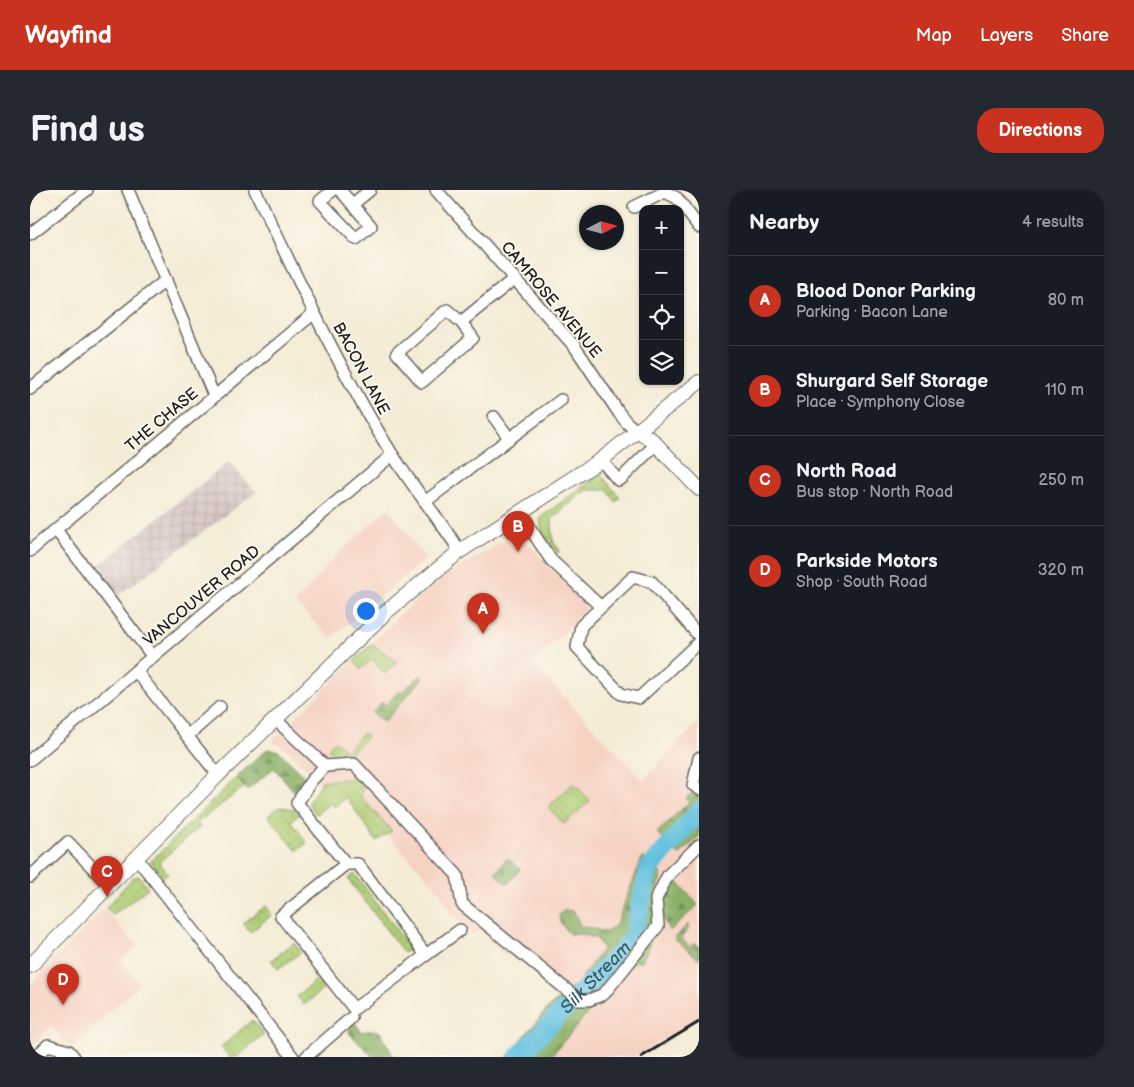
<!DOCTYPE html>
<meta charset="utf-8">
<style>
:root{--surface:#171b24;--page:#242831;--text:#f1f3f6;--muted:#9ea1a6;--line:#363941;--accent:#c8321e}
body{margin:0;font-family:"Balsamiq Sans",sans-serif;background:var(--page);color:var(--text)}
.controls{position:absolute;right:15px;top:15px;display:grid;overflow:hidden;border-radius:10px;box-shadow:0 1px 4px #0004}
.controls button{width:45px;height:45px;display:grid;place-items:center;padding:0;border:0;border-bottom:1px solid var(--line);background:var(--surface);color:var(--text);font:25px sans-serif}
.compass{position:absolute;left:549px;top:15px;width:45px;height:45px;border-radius:50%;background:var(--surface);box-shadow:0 1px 4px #0004;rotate:84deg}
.you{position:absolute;left:335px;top:420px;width:18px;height:18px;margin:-12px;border:4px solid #fff;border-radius:50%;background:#1a73e8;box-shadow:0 0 0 8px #1a73e833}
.badge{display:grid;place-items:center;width:32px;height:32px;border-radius:50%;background:var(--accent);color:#fff;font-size:16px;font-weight:700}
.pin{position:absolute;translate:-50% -41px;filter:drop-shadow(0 1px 2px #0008)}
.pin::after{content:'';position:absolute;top:26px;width:18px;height:15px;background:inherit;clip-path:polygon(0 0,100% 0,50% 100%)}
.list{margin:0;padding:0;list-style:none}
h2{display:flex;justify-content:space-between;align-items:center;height:65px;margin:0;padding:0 20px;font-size:21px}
h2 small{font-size:16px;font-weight:400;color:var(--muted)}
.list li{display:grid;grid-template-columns:32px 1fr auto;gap:15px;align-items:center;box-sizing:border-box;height:90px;padding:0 20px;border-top:1px solid var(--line)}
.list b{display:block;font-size:19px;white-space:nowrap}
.list p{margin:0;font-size:16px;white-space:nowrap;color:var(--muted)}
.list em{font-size:16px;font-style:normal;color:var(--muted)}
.icon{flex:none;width:28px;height:28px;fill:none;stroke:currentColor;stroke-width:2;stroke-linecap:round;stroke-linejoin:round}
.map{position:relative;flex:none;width:669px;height:867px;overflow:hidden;border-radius:20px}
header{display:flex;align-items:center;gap:30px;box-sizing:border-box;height:70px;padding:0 25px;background:var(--accent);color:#fff}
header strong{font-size:24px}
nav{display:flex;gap:28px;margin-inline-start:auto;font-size:18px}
.intro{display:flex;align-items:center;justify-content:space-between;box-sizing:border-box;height:120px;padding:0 30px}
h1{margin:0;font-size:35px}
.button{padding:12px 22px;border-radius:20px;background:var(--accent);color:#fff;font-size:18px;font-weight:700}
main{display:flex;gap:30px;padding:0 30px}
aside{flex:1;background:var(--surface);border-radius:20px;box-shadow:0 1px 4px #0004}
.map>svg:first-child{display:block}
</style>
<header>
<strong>Wayfind</strong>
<nav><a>Map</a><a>Layers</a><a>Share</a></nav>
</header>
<div class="intro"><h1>Find us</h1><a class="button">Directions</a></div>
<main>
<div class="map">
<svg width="669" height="867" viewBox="0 0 669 867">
<defs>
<pattern id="industrial-grid" width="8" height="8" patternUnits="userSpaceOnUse" patternTransform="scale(1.25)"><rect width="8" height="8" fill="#d1bfbd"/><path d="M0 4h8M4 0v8" fill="none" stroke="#b3a4a2"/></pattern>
<pattern id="grass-dots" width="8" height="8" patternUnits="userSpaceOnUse" patternTransform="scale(1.25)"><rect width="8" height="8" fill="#aecd74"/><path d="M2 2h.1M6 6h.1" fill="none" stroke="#95af64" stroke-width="1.8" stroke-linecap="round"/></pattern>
<pattern id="forest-firs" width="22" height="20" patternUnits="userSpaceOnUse" patternTransform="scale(1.25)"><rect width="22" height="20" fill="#8ab066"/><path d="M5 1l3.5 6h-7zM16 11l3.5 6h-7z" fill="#708e53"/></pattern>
</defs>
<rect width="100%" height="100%" fill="#fbf7ec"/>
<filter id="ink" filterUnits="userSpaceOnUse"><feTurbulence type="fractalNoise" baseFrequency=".02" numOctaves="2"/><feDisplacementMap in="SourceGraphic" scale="10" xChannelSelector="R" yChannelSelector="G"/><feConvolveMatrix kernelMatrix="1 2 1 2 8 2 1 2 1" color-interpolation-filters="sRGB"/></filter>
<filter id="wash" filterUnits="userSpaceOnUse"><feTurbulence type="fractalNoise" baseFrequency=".0096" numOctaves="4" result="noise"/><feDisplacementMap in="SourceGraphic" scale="20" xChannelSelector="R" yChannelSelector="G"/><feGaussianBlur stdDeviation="1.12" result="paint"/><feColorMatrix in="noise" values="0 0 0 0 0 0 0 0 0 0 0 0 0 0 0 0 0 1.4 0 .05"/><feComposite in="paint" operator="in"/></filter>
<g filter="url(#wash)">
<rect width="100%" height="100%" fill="#f4ecd6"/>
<g fill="#f6d2c3">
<path d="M358 318 396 368 301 448 265 413 304 368Z"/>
<path d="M488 343 554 414 556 418 553 424 502 473 613 590 669 531V827L604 867H490L541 805 482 762 477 768 449 740 443 745 424 726 407 698 307 590 292 591 279 585 278 580 256 559 244 553 243 550 404 392Z"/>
<path d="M74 719 107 756 91 770 109 794 41 858 21 836 0 858V795Z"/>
</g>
<path fill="url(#industrial-grid)" d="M199 272 226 302 89 405 64 379Z"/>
<g fill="url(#grass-dots)" stroke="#657448">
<path d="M570 284 590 307 586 312 577 300H556L522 329 523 351 530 361 527 363C518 353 508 341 511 327Z"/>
<path d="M342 454 367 472 355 484 342 469 331 479 324 471Z"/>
<path d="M333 543 337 546C327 558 311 576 298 558L305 551 316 561Z"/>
<path d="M206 588 214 597 167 633 170 637 129 672 138 684 133 687 121 671Z"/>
<path d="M325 588 333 596 331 607 362 641 346 651 316 607 304 617 301 613 286 624 278 613 292 591Z"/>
<path d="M544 593 560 611 534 634 518 617Z"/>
<path d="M249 617 266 619 270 624 261 631 277 653 267 661 238 626Z"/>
<path d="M325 684 380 758 374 763 318 689Z"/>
<path d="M109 686 118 698 83 725 76 718 102 688Z"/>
<path d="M236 716 242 725 220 742 213 733Z"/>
<path d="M264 753 271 762 248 779 241 770Z"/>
<path d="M290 787 297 796 274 815 267 806Z"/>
<path d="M222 830 234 844 207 867H199L191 857Z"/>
</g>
<g fill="url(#forest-firs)" stroke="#536641">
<path d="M390 486 393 488 354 532 342 523 352 512 356 515 369 501 371 503Z"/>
<path d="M237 559 249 561 276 588 264 601 244 578 217 600 206 588Z"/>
<path d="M663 602 669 604V647L649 665 627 643 659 612 656 608Z"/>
<path d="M477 668 490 679 478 694 465 683Z"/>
<path d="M612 668C620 668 630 677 631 686L619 757 612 771 602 772 520 867H477L519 817 548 793 573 758 566 748 550 744 540 745 530 732 529 725 535 720 544 721 550 736 577 742 586 735Z"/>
<path d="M643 687 668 715 640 741C626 722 632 706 643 687Z"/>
<path d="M658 734V740L651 748 659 757 665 753 669 756V769L644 749Z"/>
<path d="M325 832 331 842 345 840 350 842 364 867H343L319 843V836Z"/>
</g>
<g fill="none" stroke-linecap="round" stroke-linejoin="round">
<path stroke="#61c0df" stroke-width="19" id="s1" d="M488 867 602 750 619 679 669 621"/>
</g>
</g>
<g filter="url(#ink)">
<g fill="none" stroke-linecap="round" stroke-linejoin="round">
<g stroke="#68655d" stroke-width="14">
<g id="minor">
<path d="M98 0 184 206"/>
<path d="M225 0C268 89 309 180 362 264 383 297 408 328 430 361"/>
<path d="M303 0 290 11 326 49 341 36 310 0"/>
<path d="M406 0 545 157 589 223 597 233 608 242"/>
<path d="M323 14 340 0"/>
<path d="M604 17 635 2 647 8 669 37"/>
<path d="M0 44 57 0"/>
<path d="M431 132 443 148 392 192 367 163 417 120 431 132 485 88"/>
<path d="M0 199 136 90"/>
<path d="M464 227 479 248"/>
<path d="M571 270 588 290 592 288 626 254"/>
<path d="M396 311 531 210"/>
<path d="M490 323 521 370 570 416"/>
<path d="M26 340 123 467"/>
<path d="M0 361 284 123"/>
<path d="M669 446 622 392 603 387 551 436 547 457 591 504 609 508 669 452"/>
<path d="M106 481 188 585"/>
<path d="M245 529 295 576 324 574 427 685 432 714 549 810H559L574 804 628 736 626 709 638 685 669 655"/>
<path d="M157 546 190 517"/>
<path d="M669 568 663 595 669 599"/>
<path d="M0 570 362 265"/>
<path d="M295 576 281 591 267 613 316 674H328L396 765 430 740"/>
<path d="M106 667 263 867"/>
<path d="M316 674 251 726 324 819 396 765"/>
<path d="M0 687 38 652 79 695"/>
<path d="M6 867 18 855 39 861 44 867"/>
<path d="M276 867 321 828"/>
</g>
</g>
<g stroke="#68655d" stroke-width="16">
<g id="major">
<path d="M608 242 622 250 669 299"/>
<path d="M0 776 188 585 356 422 430 361 571 270 669 192"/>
</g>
</g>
<use href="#minor" stroke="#fff" stroke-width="11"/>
<use href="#major" stroke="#fff" stroke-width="14"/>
<path stroke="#1c1c1c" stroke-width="3" d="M611 867 669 832"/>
</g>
</g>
<g text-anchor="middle" stroke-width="4" stroke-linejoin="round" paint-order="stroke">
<g font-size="16" fill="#1c1c1c" stroke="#fbf7ec">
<text transform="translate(522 109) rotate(50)" y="6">CAMROSE AVENUE</text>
<text transform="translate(332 178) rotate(62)" y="6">BACON LANE</text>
<text transform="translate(131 229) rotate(-40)" y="6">THE CHASE</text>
<text transform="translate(171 405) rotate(-40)" y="6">VANCOUVER ROAD</text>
</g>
<g font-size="18" font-style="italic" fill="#385e6a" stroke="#fbf7ec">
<text dy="6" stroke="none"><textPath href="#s1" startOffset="111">Silk Stream</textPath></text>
</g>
</g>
</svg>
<div class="controls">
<button>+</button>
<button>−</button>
<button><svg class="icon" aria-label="locate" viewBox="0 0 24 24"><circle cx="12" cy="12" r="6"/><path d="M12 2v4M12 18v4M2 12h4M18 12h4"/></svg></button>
<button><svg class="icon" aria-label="layers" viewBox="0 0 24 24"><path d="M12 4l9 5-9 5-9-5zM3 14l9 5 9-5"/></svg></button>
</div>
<svg class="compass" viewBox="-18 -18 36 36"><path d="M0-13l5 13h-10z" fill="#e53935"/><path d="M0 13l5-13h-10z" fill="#9ea1a6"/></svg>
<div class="you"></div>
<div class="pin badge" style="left:453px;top:444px">A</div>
<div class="pin badge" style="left:488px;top:362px">B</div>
<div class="pin badge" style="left:77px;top:707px">C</div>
<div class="pin badge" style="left:33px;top:815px">D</div>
</div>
<aside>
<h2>Nearby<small>4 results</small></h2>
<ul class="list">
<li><span class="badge">A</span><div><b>Blood Donor Parking</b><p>Parking · Bacon Lane</p></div><em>80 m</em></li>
<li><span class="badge">B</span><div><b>Shurgard Self Storage</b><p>Place · Symphony Close</p></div><em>110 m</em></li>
<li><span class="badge">C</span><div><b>North Road</b><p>Bus stop · North Road</p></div><em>250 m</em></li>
<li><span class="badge">D</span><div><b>Parkside Motors</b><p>Shop · South Road</p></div><em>320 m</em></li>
</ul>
</aside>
</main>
